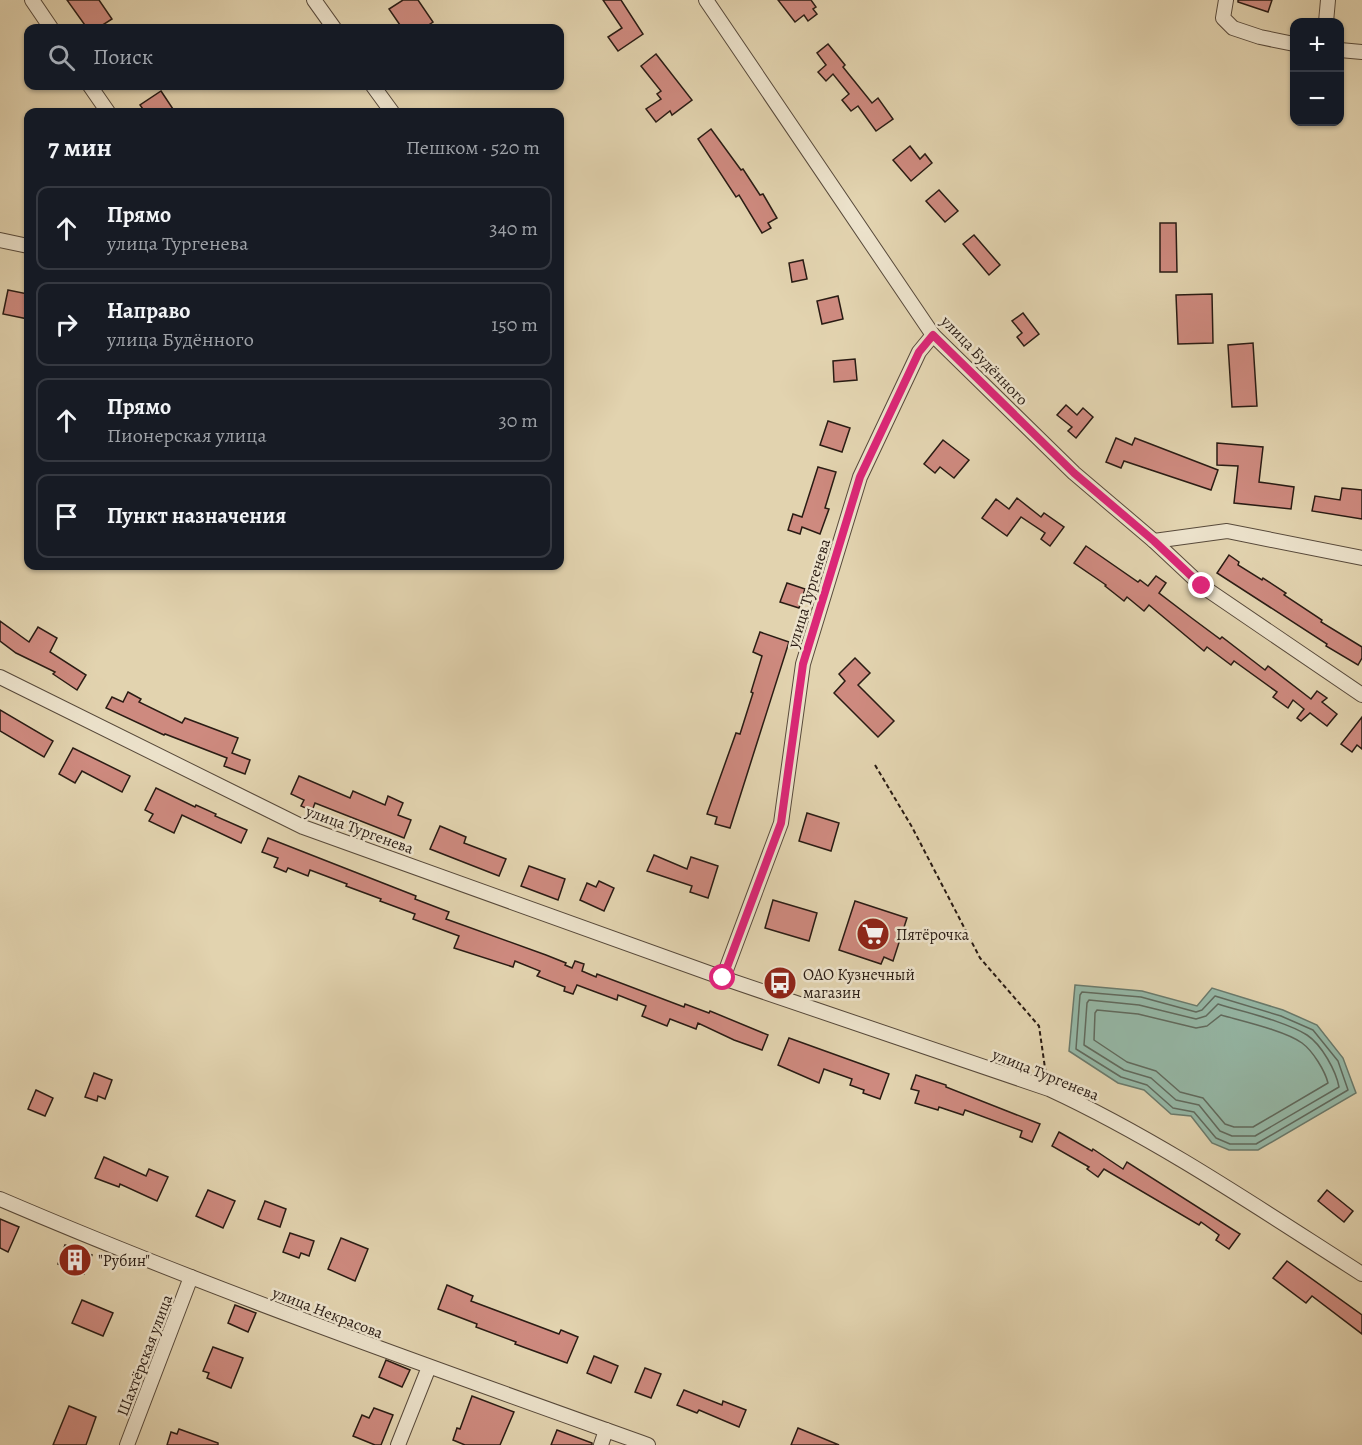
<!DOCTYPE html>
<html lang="ru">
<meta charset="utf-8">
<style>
:root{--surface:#171b24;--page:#20242c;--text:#f1f3f6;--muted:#9ea1a6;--line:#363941}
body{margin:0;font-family:Alegreya,serif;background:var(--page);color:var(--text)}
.controls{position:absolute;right:18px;top:18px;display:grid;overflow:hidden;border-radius:12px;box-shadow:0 2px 4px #0004}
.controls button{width:54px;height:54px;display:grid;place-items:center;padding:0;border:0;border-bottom:2px solid var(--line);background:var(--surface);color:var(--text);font:30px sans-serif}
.stop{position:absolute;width:18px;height:18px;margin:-14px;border:4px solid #db2777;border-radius:50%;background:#fff}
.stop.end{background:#db2777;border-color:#fff;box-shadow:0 2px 6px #0008}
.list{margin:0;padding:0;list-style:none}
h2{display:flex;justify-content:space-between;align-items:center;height:78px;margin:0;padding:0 24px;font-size:26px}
h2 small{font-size:20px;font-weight:400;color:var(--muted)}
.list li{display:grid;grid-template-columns:39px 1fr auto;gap:18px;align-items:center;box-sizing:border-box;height:84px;margin:0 12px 12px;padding:0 12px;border:2px solid var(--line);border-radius:12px}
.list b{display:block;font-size:22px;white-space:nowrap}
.list p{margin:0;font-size:20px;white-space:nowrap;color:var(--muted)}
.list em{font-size:20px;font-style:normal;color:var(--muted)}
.icon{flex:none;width:33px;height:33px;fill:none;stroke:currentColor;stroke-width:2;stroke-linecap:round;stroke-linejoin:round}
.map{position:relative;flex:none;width:1362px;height:1445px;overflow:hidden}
.search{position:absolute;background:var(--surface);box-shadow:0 2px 4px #0004;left:24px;top:24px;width:540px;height:66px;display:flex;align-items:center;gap:15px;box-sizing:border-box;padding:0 21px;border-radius:12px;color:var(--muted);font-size:22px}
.panel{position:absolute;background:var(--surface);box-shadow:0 2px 4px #0004;left:24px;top:108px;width:540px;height:462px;border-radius:12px}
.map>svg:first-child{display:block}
</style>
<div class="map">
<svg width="1362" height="1445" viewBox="0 0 1362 1445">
<rect width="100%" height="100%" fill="#e2d3af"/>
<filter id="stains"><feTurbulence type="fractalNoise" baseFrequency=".00333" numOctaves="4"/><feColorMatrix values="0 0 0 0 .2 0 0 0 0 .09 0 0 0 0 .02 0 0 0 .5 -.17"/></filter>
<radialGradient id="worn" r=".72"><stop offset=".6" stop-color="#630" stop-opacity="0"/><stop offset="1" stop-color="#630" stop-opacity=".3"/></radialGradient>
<path fill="#95b8a7" stroke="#6a7a6c" stroke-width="1.5" d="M1075 985 1142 991 1197 1006 1212 988 1283 1010 1317 1025 1343 1058 1356 1093 1258 1150H1229L1212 1143 1191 1116 1171 1114 1144 1090 1118 1083 1069 1051Z"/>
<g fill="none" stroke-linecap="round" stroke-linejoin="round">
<g stroke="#606a5e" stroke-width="1.5">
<path d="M1082 992 1141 997 1196 1012 1202 1010 1215 996 1281 1016 1313 1030 1338 1061 1348 1090 1256 1144H1230L1216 1138 1194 1112 1173 1108 1147 1085 1121 1077 1076 1049 1080 995Z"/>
<path d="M1089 1000 1139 1005 1196 1019 1206 1016 1218 1004C1243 1012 1285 1021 1307 1035 1322 1045 1336 1071 1339 1087L1255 1136H1232L1220 1131 1199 1105 1176 1100 1151 1078 1124 1070 1084 1045 1087 1003Z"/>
<path d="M1097 1010 1138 1014 1196 1028 1207 1026 1221 1015C1242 1021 1286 1031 1302 1043 1313 1051 1325 1071 1328 1083L1253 1127H1234L1225 1124 1203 1098 1180 1092 1156 1071 1127 1062 1094 1040 1095 1013Z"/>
</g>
</g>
<g fill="#ce8a7f" stroke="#2a1c14" stroke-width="1.5">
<path d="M67 0H99L112 19 98 28H87Z"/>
<path d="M403 0H418L433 22 424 28H402L389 9Z"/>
<path d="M603 0H621L643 34 618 51 608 37 622 28Z"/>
<path d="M778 0H811L816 7 813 9 817 14 808 21 804 15 795 22Z"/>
<path d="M1238 0H1272L1268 12 1238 2Z"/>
<path d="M828 44 845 65 843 67 872 103 878 98 893 119 876 131 858 106 851 111 842 100 849 94 833 74 826 81 818 72 826 65 817 53Z"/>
<path d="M656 54 692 100 672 115 670 111 656 122 646 109 661 99 657 94 661 91 641 66Z"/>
<path d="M161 91 175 112H145L140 105Z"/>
<path d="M711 129 741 170 743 169 760 195 763 194 777 218 768 223 771 228 762 233 739 195 736 197 698 139Z"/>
<path d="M910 146 920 159 925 154 932 163 911 181 893 160Z"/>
<path d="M939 190 958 211 945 222 926 201Z"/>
<path d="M1160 223H1176L1177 272H1160Z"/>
<path d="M974 235 1000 265 989 275 963 244Z"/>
<path d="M803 260 807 279 792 282 789 263Z"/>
<path d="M8 290 28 294V319L3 314Z"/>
<path d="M1212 294 1213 343 1178 344 1176 295Z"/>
<path d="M838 296 843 319 822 324 817 301Z"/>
<path d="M1023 313 1039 334 1024 346 1017 337 1022 333 1012 321Z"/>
<path d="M1253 343 1257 406 1232 407 1228 345Z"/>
<path d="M855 359 857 380 834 382 833 361Z"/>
<path d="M1066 405 1077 415 1083 408 1093 417 1076 438 1068 431 1072 427 1057 415Z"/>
<path d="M828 421 850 428 842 452 820 445Z"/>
<path d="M1116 438 1132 445 1135 438 1218 470 1211 490 1124 461 1121 468 1106 462Z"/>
<path d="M943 440 969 460 954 478 940 467 935 473 924 464Z"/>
<path d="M1217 443 1263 447 1259 482 1294 487 1291 509 1234 503 1238 466 1217 465Z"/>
<path d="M818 467 836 472 825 508 829 509 820 534 802 527 800 534 788 530 793 514 802 517Z"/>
<path d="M1342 488 1362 490V519L1312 511 1315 496 1340 500Z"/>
<path d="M1017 498 1041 517 1044 513 1064 527 1050 546 1041 539 1045 533 1021 517 1007 536 982 518 996 499 1009 509Z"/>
<path d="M1086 546 1138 582 1140 580 1148 586 1156 576 1166 583 1159 593 1193 619 1220 639 1222 637 1265 670 1268 666 1311 699 1317 691 1327 698 1322 702 1337 714 1327 726 1310 713 1301 721 1297 718 1304 709 1293 700 1288 708 1273 697 1277 692 1234 661 1231 665 1207 647 1204 651 1149 605 1144 611 1127 597 1124 601 1105 586 1106 585 1074 563Z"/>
<path d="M1229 555 1239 562 1238 565 1262 580 1263 578 1286 593 1284 595 1322 620 1321 622 1362 647V658L1358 665 1326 646 1327 644 1217 573Z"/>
<path d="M787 583 805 589 799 608 780 602Z"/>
<path d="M0 621 29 642 38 627 57 638 50 652 86 675 77 690 53 674 55 672 16 653 0 641Z"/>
<path d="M760 632 789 642 730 828 715 824 717 817 707 814 736 733 740 734 753 693 751 692 762 656 753 652Z"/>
<path d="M855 658 870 673 858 685 894 721 878 737 834 693 845 681 839 674Z"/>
<path d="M128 692 141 699 139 702 182 723 185 718 238 738 232 753 250 760 245 774 224 766 227 758 165 734 164 735 106 708 112 697 123 702Z"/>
<path d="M0 710 53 741 44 757 0 731Z"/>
<path d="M1362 717V749L1357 745 1352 752 1341 744Z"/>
<path d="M73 748 130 776 122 792 82 771 75 783 59 774Z"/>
<path d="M299 776 350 798 353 791 385 805 388 796 403 803 398 815 411 820 404 838 315 803 312 811 301 806 304 800 291 794Z"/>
<path d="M156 788 195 807 196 805 216 814 215 816 247 830 241 843 182 815 174 833 149 821 153 814 145 810Z"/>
<path d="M807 813 839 823 831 851 799 841Z"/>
<path d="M440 826 466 837 464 843 506 859 499 876 430 849Z"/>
<path d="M268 838 416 896 415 899 449 912 446 919 546 955 566 963 565 965 572 968 575 961 584 964 582 971 596 977 597 974 684 1007 685 1004 709 1013 710 1011 768 1035 762 1050 734 1040 698 1023 696 1029 670 1019 667 1026 642 1016 646 1006 618 995 617 1000 577 985 573 994 564 991 565 987 537 976 540 971 515 961 513 967 454 948 459 936 413 919 415 914 380 901 381 899 346 886 347 884 310 870 308 876 288 868 286 872 274 867 278 858 262 852Z"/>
<path d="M654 855 687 869 691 857 718 866 708 898 690 892 692 886 647 871Z"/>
<path d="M529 866 565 879 558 900 521 886Z"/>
<path d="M599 881 614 888 604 911 580 900 587 883 596 887Z"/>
<path d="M773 900 817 913 809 941 765 928Z"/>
<path d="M855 901 907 918 893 961 884 957 881 964 839 950Z"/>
<path d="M789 1038 889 1074 880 1099 863 1093 864 1090 850 1085 852 1079 824 1069 819 1083 778 1065Z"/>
<path d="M94 1073 112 1080 105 1099 98 1096 97 1101 85 1097Z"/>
<path d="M916 1075 946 1085V1087L1040 1124 1032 1142 1020 1137 1022 1131 965 1110 963 1115 939 1107 938 1110 915 1103 919 1091 911 1089Z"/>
<path d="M36 1090 53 1098 45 1116 28 1109Z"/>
<path d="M1059 1132 1092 1151 1093 1149 1123 1169 1127 1162 1240 1234 1229 1249 1216 1240 1219 1235 1201 1222 1199 1225 1104 1169 1098 1177 1087 1169 1089 1167 1052 1146Z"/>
<path d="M104 1157 146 1176 149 1169 168 1177 157 1201 120 1184 119 1187 95 1178Z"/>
<path d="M208 1190 235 1201 223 1228 196 1216Z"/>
<path d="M1327 1190 1353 1211 1344 1222 1318 1201Z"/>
<path d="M265 1201 286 1209 280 1227 258 1219Z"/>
<path d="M0 1219 19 1227 8 1252 0 1248Z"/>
<path d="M290 1233 314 1241 309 1256 301 1253 299 1258 283 1252Z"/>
<path d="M341 1238 368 1249 355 1281 328 1269Z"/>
<path d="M65 1245 92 1255 84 1274 58 1264Z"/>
<path d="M1287 1261 1362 1315V1334L1312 1296 1306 1303 1273 1278Z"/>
<path d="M447 1285 473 1296 471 1301 559 1334 561 1330 578 1337 567 1363 515 1344 516 1342 476 1327 477 1324 438 1309Z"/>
<path d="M82 1300 113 1313 103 1336 72 1323Z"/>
<path d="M235 1305 256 1313 248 1332 228 1323Z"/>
<path d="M213 1347 243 1358 231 1388 207 1378 209 1373 203 1371Z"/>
<path d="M594 1356 618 1366 611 1383 587 1373Z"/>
<path d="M386 1360 410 1370 402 1387 379 1377Z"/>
<path d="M645 1368 661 1374 651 1398 635 1392Z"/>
<path d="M684 1390 722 1405 723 1401 746 1410 739 1427 699 1410 697 1413 677 1405Z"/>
<path d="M472 1396 514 1412 500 1445H465L453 1440 457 1428 460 1429Z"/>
<path d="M69 1406 96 1417 86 1445H53Z"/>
<path d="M374 1408 393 1415 381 1445H375L353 1436 362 1415 369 1418Z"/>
<path d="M798 1428 839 1445H791Z"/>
<path d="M179 1429 218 1443V1445H167L171 1432 177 1434Z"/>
<path d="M557 1430 592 1443V1445H551Z"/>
</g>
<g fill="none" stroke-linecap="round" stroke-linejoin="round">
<g stroke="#584a3b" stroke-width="16">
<g id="minor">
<path d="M32 0 51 28"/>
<path d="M314 0 334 28"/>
<path d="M706 0 933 335 1074 473 1154 541 1202 586 1362 695"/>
<path d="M1226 0 1223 18 1233 28 1260 37 1294 44"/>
<path d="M1326 22 1328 0"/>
<path d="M1340 50 1362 52"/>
<path d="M90 86 108 112"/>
<path d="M373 86 392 112"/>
<path d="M0 240 28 246"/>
<path d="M1154 541 1227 531 1362 558"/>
<path d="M0 677 303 827 723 978 1049 1089C1159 1140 1260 1209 1362 1274"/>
<path d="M723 978 781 823 803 664 860 477 919 352 933 335"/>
<path d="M0 1199C212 1290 430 1367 648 1445"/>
<path d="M127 1445 191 1277"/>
<path d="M398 1445 429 1367"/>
<path d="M601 1445 606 1430"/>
</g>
</g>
<path stroke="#2a1c14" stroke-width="2" stroke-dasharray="4.5 3" stroke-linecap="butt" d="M875 765 912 827 980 958 1039 1026 1046 1075"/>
<use href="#minor" stroke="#ece2cb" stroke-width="14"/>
</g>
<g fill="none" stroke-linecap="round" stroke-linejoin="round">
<path stroke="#db2777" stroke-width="8" d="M723 978 781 823 803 664 860 477 919 352 933 335 1074 473 1154 541 1202 586"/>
</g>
<defs>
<g id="supermarket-disc" transform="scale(1.725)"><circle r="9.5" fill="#8f2418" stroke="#ece2cb"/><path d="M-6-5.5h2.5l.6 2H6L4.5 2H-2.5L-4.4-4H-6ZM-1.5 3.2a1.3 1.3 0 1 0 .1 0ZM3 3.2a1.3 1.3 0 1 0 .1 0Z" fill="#fff"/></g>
<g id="bus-disc" transform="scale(1.725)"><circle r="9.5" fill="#8f2418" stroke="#ece2cb"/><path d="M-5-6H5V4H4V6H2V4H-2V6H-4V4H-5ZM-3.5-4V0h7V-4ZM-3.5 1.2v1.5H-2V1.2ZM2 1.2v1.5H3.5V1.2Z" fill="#fff"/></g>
<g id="building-disc" transform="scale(1.725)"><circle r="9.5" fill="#8f2418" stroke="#ece2cb"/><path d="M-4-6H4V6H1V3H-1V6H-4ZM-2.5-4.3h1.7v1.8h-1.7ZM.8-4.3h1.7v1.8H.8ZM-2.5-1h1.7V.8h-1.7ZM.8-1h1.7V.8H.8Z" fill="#fff"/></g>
</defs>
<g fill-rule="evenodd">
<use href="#supermarket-disc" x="873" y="934"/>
<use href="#bus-disc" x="780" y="983"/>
<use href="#building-disc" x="75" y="1260"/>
</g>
<g text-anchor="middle" stroke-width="5" stroke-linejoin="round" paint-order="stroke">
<g font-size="16" fill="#2a1c14" stroke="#ece2cb">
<text transform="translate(985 360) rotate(46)" y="6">улица Будённого</text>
<text transform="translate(808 593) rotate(-73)" y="6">улица Тургенева</text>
<text transform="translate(360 829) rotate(20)" y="6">улица Тургенева</text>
<text transform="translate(1046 1074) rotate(22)" y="6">улица Тургенева</text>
<text transform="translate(328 1312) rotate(21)" y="6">улица Некрасова</text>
<text transform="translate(144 1355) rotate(-69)" y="6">Шахтёрская улица</text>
</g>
<g font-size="16" fill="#2a1c14" stroke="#ece2cb" text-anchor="start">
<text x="896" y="940">Пятёрочка</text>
<text x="803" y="980">ОАО Кузнечный<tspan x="803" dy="18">магазин</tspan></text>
<text x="98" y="1266">"Рубин"</text>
</g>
</g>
<rect width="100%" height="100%" filter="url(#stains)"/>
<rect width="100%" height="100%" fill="url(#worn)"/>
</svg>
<div class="controls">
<button>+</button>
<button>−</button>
</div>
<div class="stop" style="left:723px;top:978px"></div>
<div class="stop end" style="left:1202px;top:586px"></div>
<div class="search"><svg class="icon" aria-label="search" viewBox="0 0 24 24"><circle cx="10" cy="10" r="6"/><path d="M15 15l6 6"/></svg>Поиск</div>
<section class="panel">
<h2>7 мин<small>Пешком · 520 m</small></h2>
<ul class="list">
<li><svg class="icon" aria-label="ahead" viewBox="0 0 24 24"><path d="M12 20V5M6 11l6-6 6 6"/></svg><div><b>Прямо</b><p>улица Тургенева</p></div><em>340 m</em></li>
<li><svg class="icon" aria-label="right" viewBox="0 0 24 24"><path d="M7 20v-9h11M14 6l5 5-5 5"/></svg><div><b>Направо</b><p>улица Будённого</p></div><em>150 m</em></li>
<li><svg class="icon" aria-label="ahead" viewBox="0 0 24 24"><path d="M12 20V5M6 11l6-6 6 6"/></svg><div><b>Прямо</b><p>Пионерская улица</p></div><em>30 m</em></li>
<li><svg class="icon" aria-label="arrive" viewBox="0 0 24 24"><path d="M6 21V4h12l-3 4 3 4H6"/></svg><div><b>Пункт назначения</b></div></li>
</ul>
</section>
</div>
